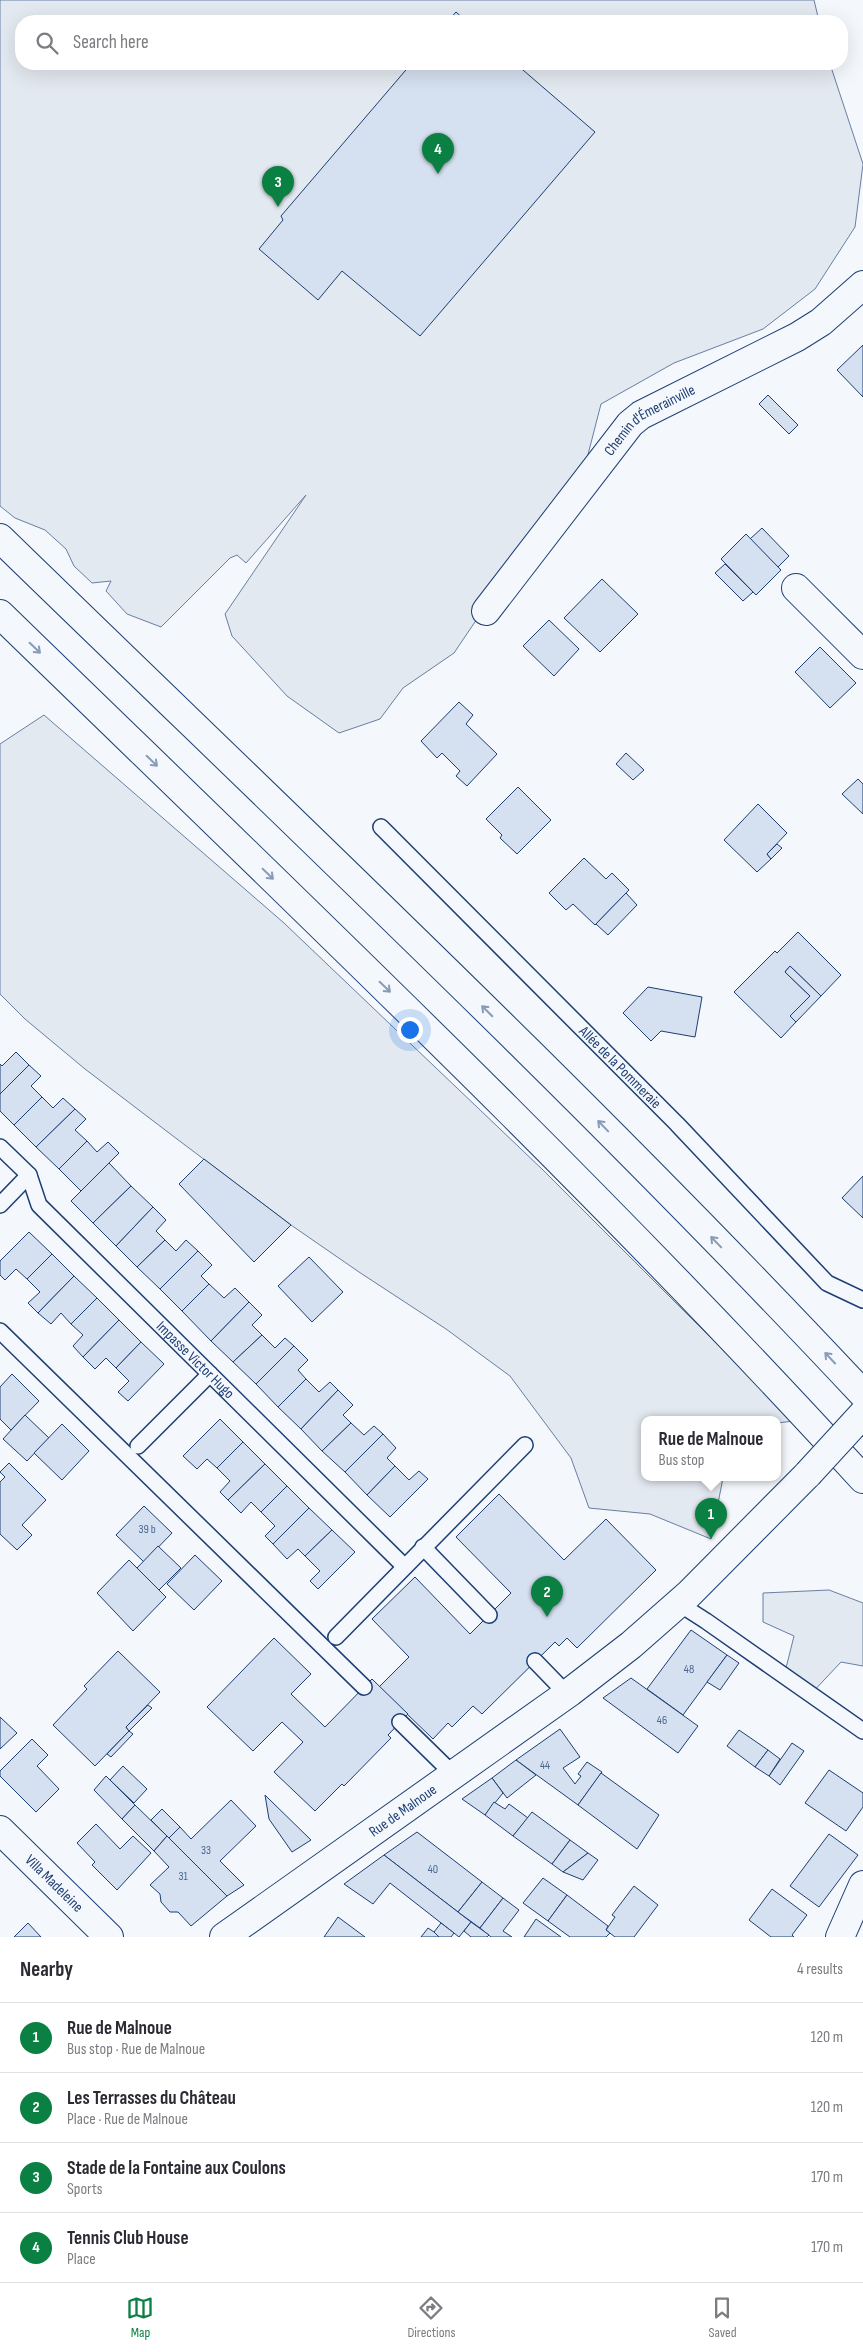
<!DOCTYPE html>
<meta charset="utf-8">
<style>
:root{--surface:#fff;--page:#f7f7f7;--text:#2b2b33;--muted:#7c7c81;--line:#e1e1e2;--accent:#0b8043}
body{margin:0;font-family:"Sofia Sans Condensed",sans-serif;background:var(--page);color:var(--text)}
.you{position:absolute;left:409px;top:1029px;width:18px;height:18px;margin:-12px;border:4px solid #fff;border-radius:50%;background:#1a73e8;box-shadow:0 0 0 8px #1a73e833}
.badge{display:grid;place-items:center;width:32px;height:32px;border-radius:50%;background:var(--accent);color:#fff;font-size:16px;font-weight:700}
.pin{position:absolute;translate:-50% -41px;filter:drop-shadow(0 1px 2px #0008)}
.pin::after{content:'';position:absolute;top:26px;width:18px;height:15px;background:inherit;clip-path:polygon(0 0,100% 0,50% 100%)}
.popup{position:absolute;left:641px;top:1416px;width:140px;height:65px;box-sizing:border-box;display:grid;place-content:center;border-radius:10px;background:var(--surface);filter:drop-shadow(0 1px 4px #0005);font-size:16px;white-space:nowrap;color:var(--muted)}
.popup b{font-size:19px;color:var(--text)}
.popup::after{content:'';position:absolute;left:50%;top:100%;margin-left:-10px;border:10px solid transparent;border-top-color:var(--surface)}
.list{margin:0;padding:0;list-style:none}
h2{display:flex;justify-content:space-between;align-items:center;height:65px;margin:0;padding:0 20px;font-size:21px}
h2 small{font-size:16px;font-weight:400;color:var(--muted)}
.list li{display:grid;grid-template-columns:32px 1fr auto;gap:15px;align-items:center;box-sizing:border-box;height:70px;padding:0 20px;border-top:1px solid var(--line)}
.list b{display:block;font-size:19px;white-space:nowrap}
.list p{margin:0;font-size:16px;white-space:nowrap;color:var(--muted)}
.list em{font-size:16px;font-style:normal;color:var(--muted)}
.icon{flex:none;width:28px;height:28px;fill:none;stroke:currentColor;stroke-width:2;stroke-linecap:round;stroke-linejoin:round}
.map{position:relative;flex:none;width:863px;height:1937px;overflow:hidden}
.search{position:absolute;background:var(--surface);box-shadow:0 5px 20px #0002;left:15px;right:15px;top:15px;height:55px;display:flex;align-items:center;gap:12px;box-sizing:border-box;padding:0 18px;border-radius:20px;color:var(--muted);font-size:19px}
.sheet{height:345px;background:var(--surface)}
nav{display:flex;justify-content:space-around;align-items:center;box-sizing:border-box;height:70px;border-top:1px solid var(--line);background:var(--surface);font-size:14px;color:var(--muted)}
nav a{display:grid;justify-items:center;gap:2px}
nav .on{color:var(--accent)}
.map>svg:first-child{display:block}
</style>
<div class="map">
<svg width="863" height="1937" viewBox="0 0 863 1937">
<rect width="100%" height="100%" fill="#f4f7fb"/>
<g fill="#e3e9f0" stroke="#687fa3">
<path d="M0 0H814L819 21H21V64H830L863 164 855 227 815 289 763 329 674 363 601 404 584 470 535 533 454 653 403 688 380 719 339 733 287 696 232 636 225 614 306 495 246 563 237 555 230 558 161 627 127 614 106 591 111 581 92 583 74 566 66 549 45 530 15 518 0 506Z"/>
<path d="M44 715 284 923 543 1170 794 1421 777 1423V1420H645V1478H723L711 1539 650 1514 589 1508 571 1458 510 1376 446 1329 359 1272 291 1225 173 1136 85 1069 25 1019 0 994V744Z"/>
<path d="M829 1590 863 1603V1666L841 1662 809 1696 784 1676 794 1636 763 1622V1593Z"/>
</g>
<g fill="#d5e0f0" stroke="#1d3f73">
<path d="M456 12 466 21H448Z"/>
<path d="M411 64H516L595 132 420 336 342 271 318 300 259 249 283 220 281 216Z"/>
<path d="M863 345V397L837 370Z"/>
<path d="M768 395 798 425 789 434 759 404Z"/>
<path d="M762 528 789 556 778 567 750 539Z"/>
<path d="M746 534 781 570 756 595 721 559Z"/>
<path d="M725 564 753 592 743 601 715 573Z"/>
<path d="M602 579 638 614 600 652 564 618Z"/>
<path d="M549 620 579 649 554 676 523 646Z"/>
<path d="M820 647 856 683 830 708 795 672Z"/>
<path d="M459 702 473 715 466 724 497 754 467 786 456 776 460 771 442 753 437 758 421 741Z"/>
<path d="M626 753 644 770 633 780 616 764Z"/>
<path d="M858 779 863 784V814L842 794Z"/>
<path d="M518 787 551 820 517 854 500 838 502 835 486 819Z"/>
<path d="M758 804 787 833 767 854 771 859 757 872 724 840Z"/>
<path d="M777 844 782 848 771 859 767 854Z"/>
<path d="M584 858 606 879 612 873 629 890 595 925 573 904 566 910 549 893Z"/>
<path d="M626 893 637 905 608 935 596 924Z"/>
<path d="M798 932 841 975 821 996 790 966 785 972 810 996 790 1016 796 1022 781 1038 734 992 775 951 777 953Z"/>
<path d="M790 966 821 996 796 1022 790 1016 810 996 785 972Z"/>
<path d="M648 987 702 997 695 1037 661 1031 651 1041 623 1013Z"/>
<path d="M16 1052 29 1065 0 1094V1064L2 1066Z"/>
<path d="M29 1065 41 1076 31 1086 42 1097 14 1125 0 1111V1094Z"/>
<path d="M42 1097 53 1108 63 1098 75 1109 36 1147 14 1125Z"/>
<path d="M75 1109 86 1119 75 1130 87 1141 59 1169 36 1147Z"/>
<path d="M87 1141 97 1152 108 1142 119 1153 81 1191 59 1169Z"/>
<path d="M204 1159 291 1225 254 1262 179 1184Z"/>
<path d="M109 1163 131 1186 93 1223 71 1201Z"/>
<path d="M863 1176V1218L842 1198Z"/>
<path d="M131 1186 153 1207 116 1246 93 1223Z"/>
<path d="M153 1207 166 1220 156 1231 165 1240 137 1267 116 1246Z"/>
<path d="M29 1232 52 1254 27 1279 16 1269 5 1280 0 1275V1261Z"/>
<path d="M165 1240 176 1251 186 1240 198 1251 160 1289 137 1267Z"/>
<path d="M198 1251 212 1265 201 1276 209 1284 182 1311 160 1289Z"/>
<path d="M52 1254 74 1276 38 1313 28 1303 40 1292 27 1279Z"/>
<path d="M309 1257 343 1292 312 1322 278 1286Z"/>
<path d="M74 1276 97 1298 71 1324 61 1313 51 1324 38 1313Z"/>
<path d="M209 1284 224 1298 235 1288 249 1302 211 1341 182 1311Z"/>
<path d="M97 1298 119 1320 83 1357 73 1346 83 1335 71 1324Z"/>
<path d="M249 1302 262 1315 252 1325 262 1335 233 1362 211 1341Z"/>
<path d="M119 1320 141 1342 116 1368 106 1358 95 1369 83 1357Z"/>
<path d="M262 1335 275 1348 285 1338 294 1346 256 1384 233 1362Z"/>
<path d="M141 1342 164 1364 128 1401 118 1392 129 1381 116 1368Z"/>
<path d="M294 1346 308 1360 298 1370 306 1379 278 1407 256 1384Z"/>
<path d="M12 1374 39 1401 11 1430 0 1419V1387Z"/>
<path d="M306 1379 319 1392 330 1382 338 1390 301 1429 278 1407Z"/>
<path d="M338 1390 353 1405 343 1415 351 1423 322 1451 301 1429Z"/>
<path d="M25 1415 49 1438 27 1461 3 1439Z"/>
<path d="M220 1419 243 1442 217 1468 207 1459 197 1469 183 1456Z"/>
<path d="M351 1423 364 1435 374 1426 383 1434 345 1472 322 1451Z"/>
<path d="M62 1424 89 1451 62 1480 34 1453Z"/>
<path d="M383 1434 396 1448 387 1458 395 1466 367 1495 345 1472Z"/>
<path d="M243 1442 265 1464 228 1500 220 1492 230 1481 217 1468Z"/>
<path d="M9 1463 46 1500 22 1525 32 1535 17 1550 0 1534V1482L5 1477 0 1472Z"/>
<path d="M265 1464 287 1486 261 1512 251 1502 241 1513 228 1500Z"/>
<path d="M395 1466 409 1480 419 1471 428 1479 390 1517 367 1495Z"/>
<path d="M287 1486 309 1508 273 1544 265 1536 275 1526 261 1512Z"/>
<path d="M499 1494 564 1560 606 1519 656 1570 577 1648 567 1638 559 1646 555 1642 482 1714 473 1706 452 1727 448 1723 433 1739 379 1687 409 1657 372 1619 415 1577 470 1634 511 1593 456 1537Z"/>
<path d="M144 1506 172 1533 144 1562 116 1535Z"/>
<path d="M309 1508 332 1530 305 1556 298 1549 287 1559 273 1544Z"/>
<path d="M332 1530 355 1552 318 1589 310 1581 320 1571 305 1556Z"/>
<path d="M158 1546 181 1568 159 1590 137 1568Z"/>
<path d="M195 1555 222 1581 194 1610 167 1584Z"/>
<path d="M129 1560 166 1597 133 1631 97 1593Z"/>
<path d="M691 1630 727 1655 683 1715 647 1689Z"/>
<path d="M274 1638 311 1674 291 1694 325 1727 372 1679 408 1714 388 1735 391 1738 344 1786 342 1784 315 1811 274 1772 303 1742 282 1722 253 1751 207 1707Z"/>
<path d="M118 1651 160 1692 126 1727 129 1731 95 1766 53 1725 87 1689 84 1686Z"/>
<path d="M727 1655 739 1663 720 1690 707 1682Z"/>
<path d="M631 1678 698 1726 678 1753 603 1698Z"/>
<path d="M148 1705 152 1708 129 1731 126 1727Z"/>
<path d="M0 1717 17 1733 0 1749Z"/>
<path d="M560 1729 580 1757 563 1768 575 1784 581 1776 578 1774 587 1762 602 1772 578 1805 516 1760Z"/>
<path d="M739 1730 768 1750 755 1767 727 1746Z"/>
<path d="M129 1731 133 1734 111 1757 107 1754Z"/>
<path d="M32 1739 48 1755 37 1766 59 1789 36 1812 0 1776V1771Z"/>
<path d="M792 1743 804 1751 780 1785 769 1776Z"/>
<path d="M768 1750 780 1759 769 1776 755 1767Z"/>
<path d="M516 1760 536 1775 507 1798 492 1778Z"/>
<path d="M123 1766 147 1789 134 1803 110 1780Z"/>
<path d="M829 1770 863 1793V1807L846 1831 805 1803Z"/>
<path d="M601 1773 659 1815 637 1849 578 1805Z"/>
<path d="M106 1776 135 1805 122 1819 94 1790Z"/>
<path d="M492 1778 503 1793 485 1815 462 1799Z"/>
<path d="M265 1795 269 1799 311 1840 292 1852 269 1819Z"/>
<path d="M231 1800 256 1826 220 1861 244 1885 227 1896 169 1838 180 1827 191 1839Z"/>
<path d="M494 1802 505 1809 509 1804 528 1818 513 1836 485 1815Z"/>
<path d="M135 1805 167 1836 154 1851 122 1819Z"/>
<path d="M162 1809 180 1827 169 1838 151 1820Z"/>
<path d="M532 1812 570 1840 552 1864 513 1836Z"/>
<path d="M96 1824 120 1849 133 1836 151 1853 117 1890 92 1865 95 1862 77 1843Z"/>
<path d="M417 1832 482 1882 458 1912 384 1855Z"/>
<path d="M829 1834 858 1855 819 1907 790 1886Z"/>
<path d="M167 1836 227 1896 191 1926 178 1912H170L161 1902 160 1894 150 1885 169 1867 154 1851Z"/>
<path d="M570 1840 588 1853 563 1872 552 1864Z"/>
<path d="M588 1853 598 1860 583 1880 563 1872Z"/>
<path d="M384 1855 471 1922 459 1937 390 1883 373 1904 344 1884Z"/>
<path d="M543 1878 567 1895 548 1921 523 1903Z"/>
<path d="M482 1882 503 1898 480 1928 458 1912Z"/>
<path d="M634 1886 658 1905 634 1937H615L606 1930 615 1917 612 1915Z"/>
<path d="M772 1889 807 1915 792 1935 794 1937H771L749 1920Z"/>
<path d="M567 1895 608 1926 606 1930 610 1933 606 1937H570L548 1921Z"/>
<path d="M503 1898 519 1910 503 1931 512 1937H491L480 1928Z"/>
<path d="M338 1917 365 1937H324Z"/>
<path d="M536 1919 561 1937H524Z"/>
<path d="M471 1922 489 1935 487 1937H471L464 1931Z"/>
<path d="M28 1923 41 1937H14Z"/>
<path d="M441 1923 454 1933 451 1937H439L434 1932Z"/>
<path d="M428 1928 434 1932 439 1937H421Z"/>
</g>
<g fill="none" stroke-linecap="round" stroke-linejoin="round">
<g stroke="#1d3f73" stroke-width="18">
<g id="lane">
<path id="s1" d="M381 827 677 1124 827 1283 863 1300"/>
<path id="s2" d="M0 1147 29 1175 39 1205 404 1566"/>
<path d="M0 1205 29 1175"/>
<path d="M0 1331 364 1687"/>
<path d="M138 1446 210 1374"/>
<path d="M423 1547 489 1615"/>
<path d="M678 1603 706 1621 863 1731"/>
<path d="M336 1637 525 1445"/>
<path d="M535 1661 567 1694"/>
<path d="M400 1722 453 1774"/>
</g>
</g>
<g stroke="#1d3f73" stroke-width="30">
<g id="street">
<path d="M796 588 863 655"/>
<path id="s3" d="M486 611 630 424 641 415 797 337 821 322 863 285"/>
<path id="s4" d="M0 1830 109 1937"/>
<path d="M840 1937 863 1885"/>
</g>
</g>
<g stroke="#1d3f73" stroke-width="30">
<g id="secondary">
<path id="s5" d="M224 1937 570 1692 631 1645 689 1594 808 1474"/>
</g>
</g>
<g stroke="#1d3f73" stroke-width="30">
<g id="highway">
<path d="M0 538C290 820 586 1098 863 1394"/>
<path d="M0 614C292 898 588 1178 863 1479"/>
</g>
</g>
<use href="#lane" stroke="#f4f7fb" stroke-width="15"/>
<use href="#street" stroke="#f4f7fb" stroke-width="28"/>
<use href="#secondary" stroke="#f4f7fb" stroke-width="28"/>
<use href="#highway" stroke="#f4f7fb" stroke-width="28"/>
<g stroke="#1d3f73" stroke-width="30" stroke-linecap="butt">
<path id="secondary-bridge" d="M808 1474 863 1414"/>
</g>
<use href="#secondary-bridge" stroke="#f4f7fb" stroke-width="28"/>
</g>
<defs><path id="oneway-shaft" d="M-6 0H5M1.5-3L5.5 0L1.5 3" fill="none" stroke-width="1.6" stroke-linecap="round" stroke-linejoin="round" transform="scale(1.25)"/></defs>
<g stroke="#889bb7">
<use href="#oneway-shaft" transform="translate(35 648) rotate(44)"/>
<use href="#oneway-shaft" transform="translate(152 761) rotate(44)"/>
<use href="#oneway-shaft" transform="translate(268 874) rotate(44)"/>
<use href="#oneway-shaft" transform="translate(385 987) rotate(44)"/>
<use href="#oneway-shaft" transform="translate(487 1011) rotate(-135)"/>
<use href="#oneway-shaft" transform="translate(603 1126) rotate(-134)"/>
<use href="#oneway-shaft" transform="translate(716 1242) rotate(-134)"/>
<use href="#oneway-shaft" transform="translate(830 1358) rotate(-133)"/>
</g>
<g text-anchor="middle" stroke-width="4" stroke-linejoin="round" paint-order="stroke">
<g font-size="12" fill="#4b6792">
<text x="147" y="1533">39 b</text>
<text x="689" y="1673">48</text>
<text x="662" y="1724">46</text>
<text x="545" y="1769">44</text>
<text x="206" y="1854">33</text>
<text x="433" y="1873">40</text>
<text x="183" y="1880">31</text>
</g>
<g font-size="15" fill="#1d3f73" stroke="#f4f7fb">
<text dy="5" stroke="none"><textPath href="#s3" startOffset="254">Chemin d'Émerainville</textPath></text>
<text dy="5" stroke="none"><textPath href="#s1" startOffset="339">Allée de la Pommeraie</textPath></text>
<text dy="5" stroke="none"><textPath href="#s2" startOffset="292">Impasse Victor Hugo</textPath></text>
<text dy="5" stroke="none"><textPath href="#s5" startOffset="219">Rue de Malnoue</textPath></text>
<text dy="5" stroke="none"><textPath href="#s4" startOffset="76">Villa Madeleine</textPath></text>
</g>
</g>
</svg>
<div class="you"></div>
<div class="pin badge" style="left:711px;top:1539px">1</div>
<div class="popup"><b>Rue de Malnoue</b>Bus stop</div>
<div class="pin badge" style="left:547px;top:1617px">2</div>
<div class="pin badge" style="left:278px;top:207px">3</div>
<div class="pin badge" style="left:438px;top:174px">4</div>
<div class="search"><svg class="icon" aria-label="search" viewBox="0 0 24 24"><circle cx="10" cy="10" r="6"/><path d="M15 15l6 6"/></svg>Search here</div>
</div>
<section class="sheet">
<h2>Nearby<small>4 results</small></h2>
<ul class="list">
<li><span class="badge">1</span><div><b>Rue de Malnoue</b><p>Bus stop · Rue de Malnoue</p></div><em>120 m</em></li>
<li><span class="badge">2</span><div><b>Les Terrasses du Château</b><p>Place · Rue de Malnoue</p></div><em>120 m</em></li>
<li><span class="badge">3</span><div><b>Stade de la Fontaine aux Coulons</b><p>Sports</p></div><em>170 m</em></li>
<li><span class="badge">4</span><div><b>Tennis Club House</b><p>Place</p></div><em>170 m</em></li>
</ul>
</section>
<nav>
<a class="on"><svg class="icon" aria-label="map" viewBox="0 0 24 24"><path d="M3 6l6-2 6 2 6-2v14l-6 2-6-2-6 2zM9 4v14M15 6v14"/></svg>Map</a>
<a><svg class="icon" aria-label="directions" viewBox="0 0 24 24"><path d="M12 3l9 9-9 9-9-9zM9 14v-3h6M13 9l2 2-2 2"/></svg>Directions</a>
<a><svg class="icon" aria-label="saved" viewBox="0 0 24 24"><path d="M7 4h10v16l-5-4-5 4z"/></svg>Saved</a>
</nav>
